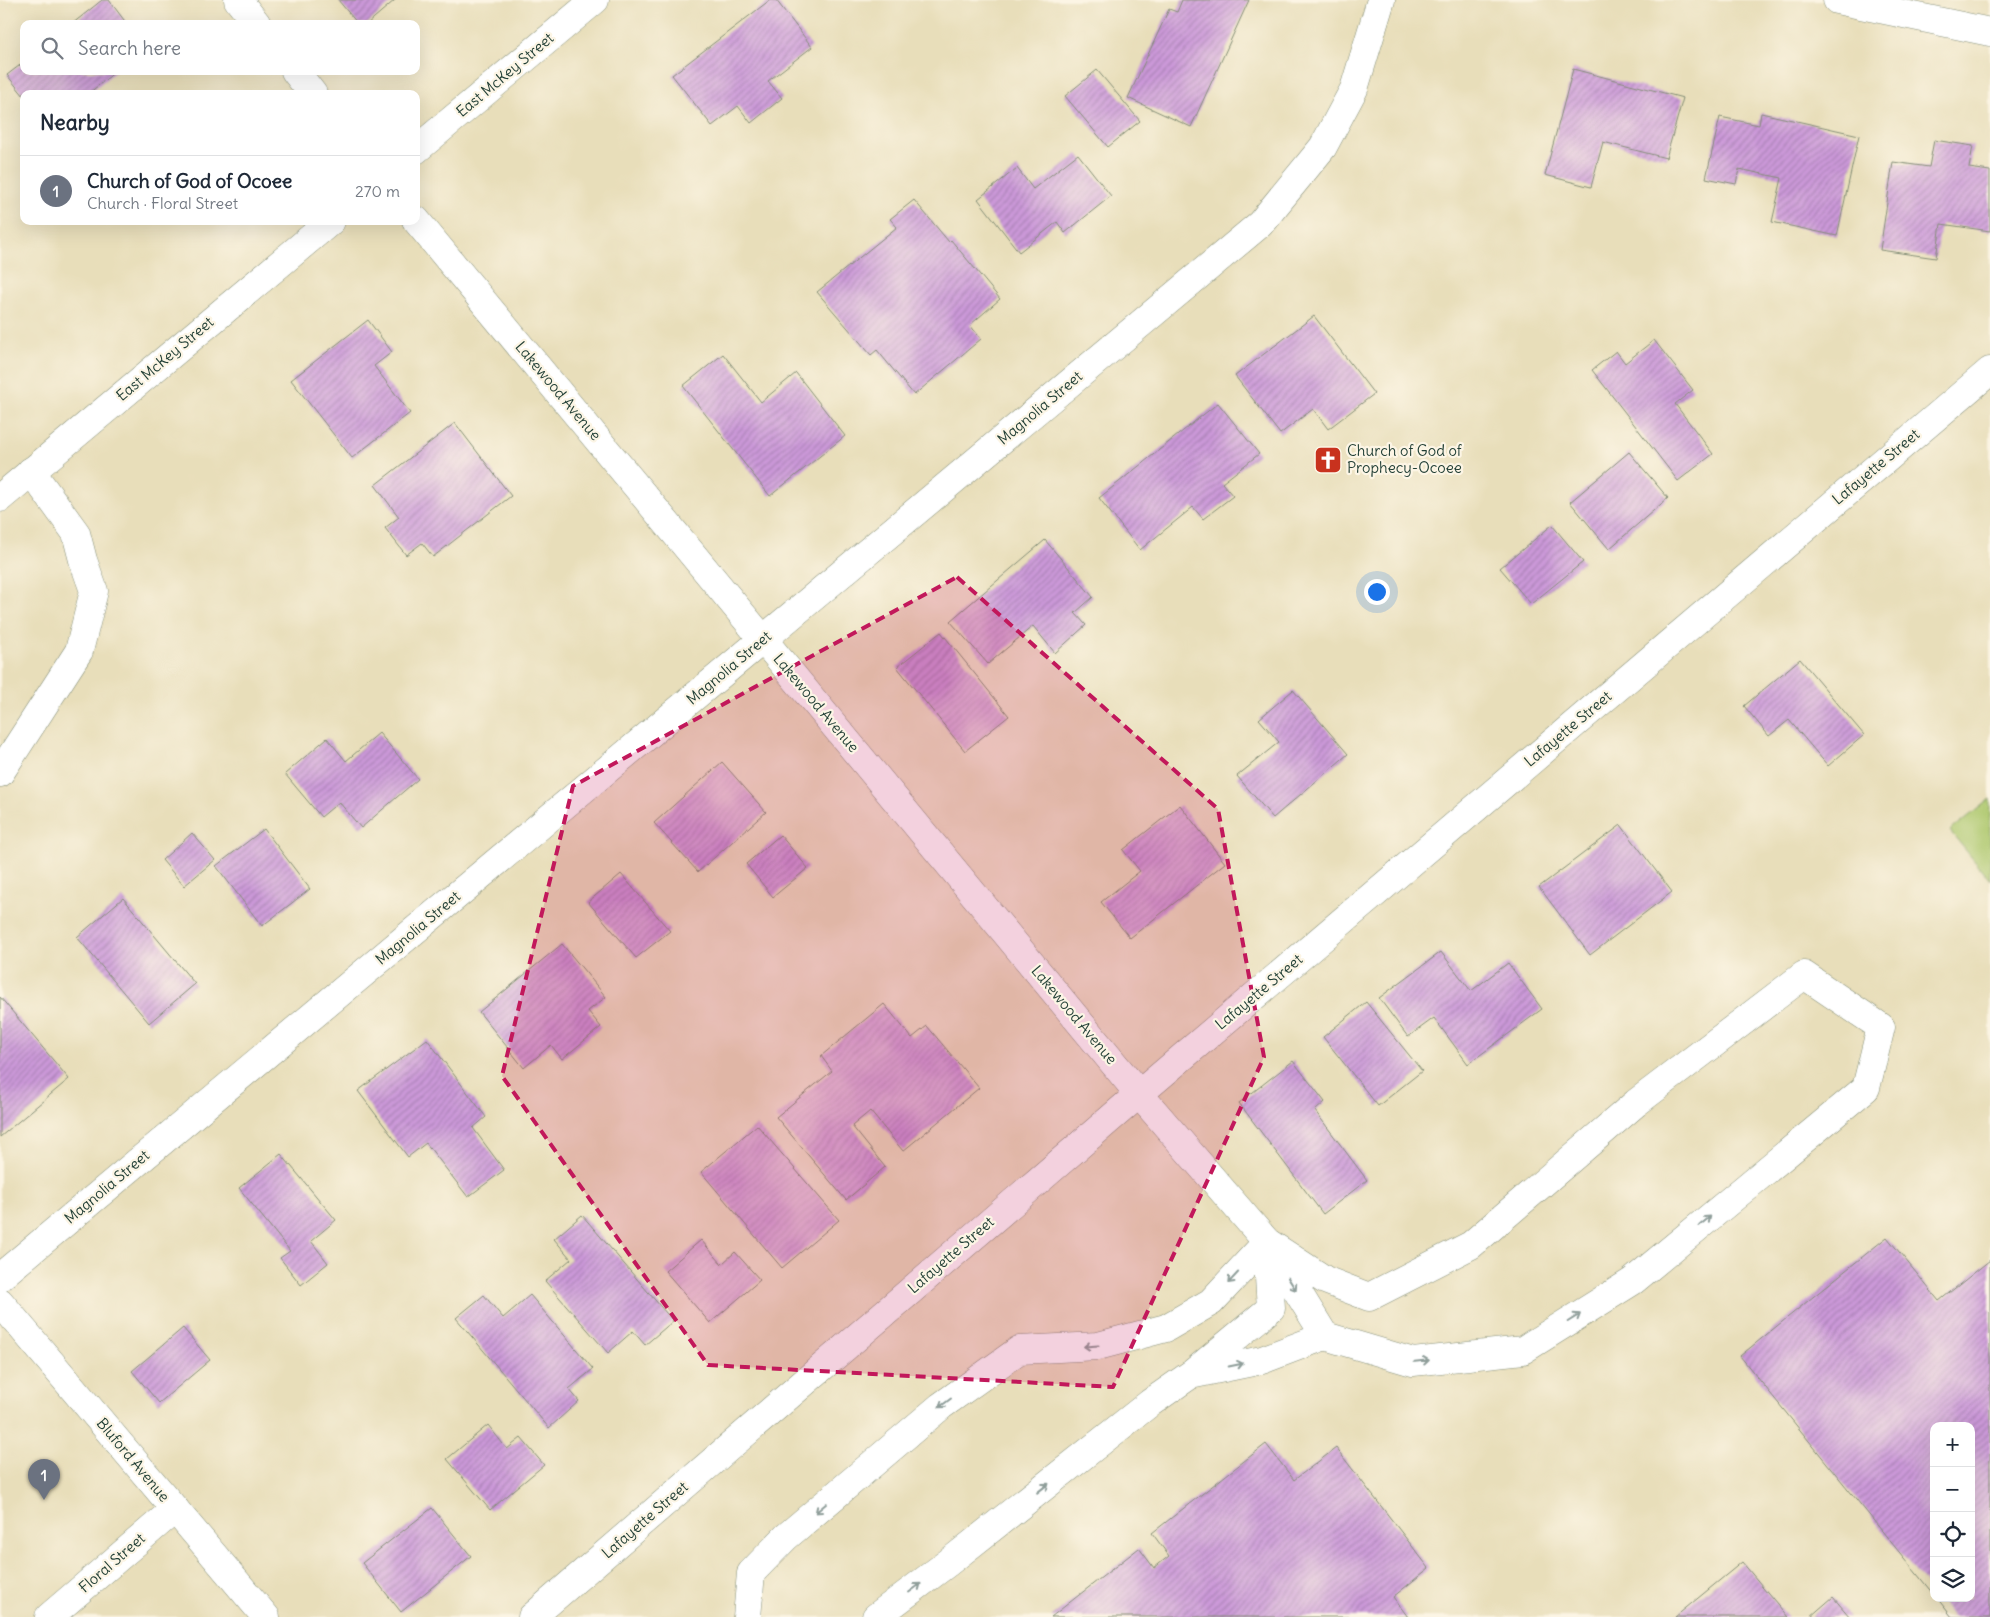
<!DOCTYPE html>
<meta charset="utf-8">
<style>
:root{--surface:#fff;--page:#f2f2f3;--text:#1f2937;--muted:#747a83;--line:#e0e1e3;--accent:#db2777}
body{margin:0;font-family:Delius,sans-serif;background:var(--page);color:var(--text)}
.controls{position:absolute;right:15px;bottom:15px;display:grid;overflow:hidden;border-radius:10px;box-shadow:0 5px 20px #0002}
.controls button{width:45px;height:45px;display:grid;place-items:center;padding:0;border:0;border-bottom:1px solid var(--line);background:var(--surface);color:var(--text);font:25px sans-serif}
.you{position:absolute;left:1376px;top:591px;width:18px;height:18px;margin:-12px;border:4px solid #fff;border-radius:50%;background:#1a73e8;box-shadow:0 0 0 8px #1a73e833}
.badge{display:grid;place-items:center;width:32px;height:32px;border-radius:50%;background:var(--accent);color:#fff;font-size:16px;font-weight:700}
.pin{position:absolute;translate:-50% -41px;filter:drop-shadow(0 1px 2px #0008)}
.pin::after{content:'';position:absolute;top:26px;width:18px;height:15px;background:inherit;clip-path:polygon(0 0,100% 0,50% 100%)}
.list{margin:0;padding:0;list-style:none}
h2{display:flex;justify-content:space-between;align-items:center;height:65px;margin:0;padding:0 20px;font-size:21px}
h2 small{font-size:16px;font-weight:400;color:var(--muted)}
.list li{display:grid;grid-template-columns:32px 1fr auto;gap:15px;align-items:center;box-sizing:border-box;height:70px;padding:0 20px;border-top:1px solid var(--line)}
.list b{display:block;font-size:19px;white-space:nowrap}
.list p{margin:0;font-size:16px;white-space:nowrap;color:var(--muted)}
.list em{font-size:16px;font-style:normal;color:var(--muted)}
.icon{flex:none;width:28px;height:28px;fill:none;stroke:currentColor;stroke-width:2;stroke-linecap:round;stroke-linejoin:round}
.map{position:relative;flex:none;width:1990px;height:1617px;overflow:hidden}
.search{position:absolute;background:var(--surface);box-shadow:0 5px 20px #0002;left:20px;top:20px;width:400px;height:55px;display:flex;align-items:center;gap:12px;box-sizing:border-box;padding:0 18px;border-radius:10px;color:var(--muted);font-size:19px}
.panel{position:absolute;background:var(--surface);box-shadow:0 5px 20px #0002;left:20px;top:90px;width:400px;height:135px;border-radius:10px}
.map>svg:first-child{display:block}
</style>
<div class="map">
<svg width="1990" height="1617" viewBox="0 0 1990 1617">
<defs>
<pattern id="building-hatch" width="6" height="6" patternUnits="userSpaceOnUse" patternTransform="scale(1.25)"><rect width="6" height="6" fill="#cc99d9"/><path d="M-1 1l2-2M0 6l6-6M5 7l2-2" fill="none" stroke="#a57eb1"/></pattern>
</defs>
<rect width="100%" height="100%" fill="#fcf5e5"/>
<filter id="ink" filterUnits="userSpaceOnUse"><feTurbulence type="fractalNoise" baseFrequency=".02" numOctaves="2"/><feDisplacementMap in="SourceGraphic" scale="10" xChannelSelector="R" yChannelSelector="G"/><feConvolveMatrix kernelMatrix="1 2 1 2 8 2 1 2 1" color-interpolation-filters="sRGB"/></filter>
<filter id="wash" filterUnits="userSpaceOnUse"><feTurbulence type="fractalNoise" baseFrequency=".0096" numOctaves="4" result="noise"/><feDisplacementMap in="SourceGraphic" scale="20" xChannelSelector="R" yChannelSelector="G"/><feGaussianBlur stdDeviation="1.12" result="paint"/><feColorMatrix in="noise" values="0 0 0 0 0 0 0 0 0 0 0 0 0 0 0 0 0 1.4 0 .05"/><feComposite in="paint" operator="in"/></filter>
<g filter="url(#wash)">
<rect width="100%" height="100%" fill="#e8deba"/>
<path fill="#adc86d" stroke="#668250" d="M1990 799V880L1950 831Z"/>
<g id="blocks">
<g fill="url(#building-hatch)">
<path d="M102 0H109L127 24H72Z"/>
<path d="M338 0H395L367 24H358Z"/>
<path d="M770 0H776L812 47 768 81 782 98 751 123 738 106 712 126 672 75Z"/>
<path d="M1182 0H1249L1191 127 1128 98 1169 9 1177 12Z"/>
<path d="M24 62V71H116L88 94H24V96L7 75Z"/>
<path d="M1573 69 1683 98 1666 158 1603 142 1591 187 1545 175Z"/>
<path d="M1097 70 1140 121 1108 147 1065 96Z"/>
<path d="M1761 113 1859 135 1837 236 1772 222 1782 178 1739 169 1736 184 1706 178 1720 117 1759 125Z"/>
<path d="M1934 140 1973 146 1969 168 1990 171V231L1941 224 1936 258 1880 250 1893 162 1929 167Z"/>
<path d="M1078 154 1111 196 1065 233 1057 222 1019 252 978 199 1017 168 1033 189Z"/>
<path d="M914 200 949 242 951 240 1000 299 970 325 981 339 914 395 877 350 871 355 817 292 897 227 890 219Z"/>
<path d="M1314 316 1374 394 1328 429 1313 409 1280 434 1235 376Z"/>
<path d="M368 320 392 352 374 366 410 413 352 458 291 380Z"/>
<path d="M1654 340 1693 390 1675 404 1713 454 1678 481 1592 370 1616 351 1625 363Z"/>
<path d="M723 354 761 402 796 373 845 436 770 496 683 386Z"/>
<path d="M1218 403 1259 454 1222 483 1233 496 1203 519 1193 507 1140 550 1099 498Z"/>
<path d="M455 423 511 496 433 557 422 543 406 555 385 528 399 517 375 485Z"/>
<path d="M1629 452 1668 498 1609 549 1570 502Z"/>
<path d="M1552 525 1583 562 1531 604 1500 568Z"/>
<path d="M1045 540 1093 597 1075 613 1086 625 1055 653 1033 626 988 664 950 621Z"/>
<path d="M941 632 1009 716 965 751 897 667Z"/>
<path d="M1800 659 1864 735 1828 766 1789 720 1769 736 1744 706Z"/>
<path d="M1293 690 1348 754 1273 818 1237 776 1279 742 1259 719Z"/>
<path d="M379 733 418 779 361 828 339 802 321 817 285 774 327 738 346 761Z"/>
<path d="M722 762 766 812 698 872 654 823Z"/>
<path d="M1180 805 1225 863 1130 938 1101 902 1140 871 1123 850Z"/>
<path d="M1621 825 1672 892 1590 955 1539 887Z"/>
<path d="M264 829 310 889 262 926 216 866Z"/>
<path d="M192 833 215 860 184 886 162 860Z"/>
<path d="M780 835 808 868 773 897 746 864Z"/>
<path d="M621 874 670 931 636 958 588 902Z"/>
<path d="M123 898 195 984 149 1023 77 937Z"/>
<path d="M562 944 606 997 588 1011 601 1027 562 1059 551 1045 524 1068 479 1012Z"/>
<path d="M1441 952 1471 991 1508 963 1542 1009 1468 1064 1434 1018 1408 1037 1379 998Z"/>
<path d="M0 997 69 1079 0 1137Z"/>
<path d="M1366 1002 1422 1071 1378 1106 1323 1037Z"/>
<path d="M884 1004 912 1038 927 1026 979 1088 903 1151 870 1111 852 1126 885 1167 846 1200 776 1117 832 1071 821 1056Z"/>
<path d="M427 1039 486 1117 473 1128 504 1170 468 1197 426 1143 408 1157 358 1091Z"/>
<path d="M1293 1061 1325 1102 1315 1111 1367 1180 1323 1214 1239 1103Z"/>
<path d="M757 1125 839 1220 782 1268 701 1172Z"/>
<path d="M281 1154 336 1220 311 1241 328 1263 301 1285 280 1258 290 1251 239 1188Z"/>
<path d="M582 1215 673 1321 645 1345 633 1331 608 1353 545 1281 571 1259 554 1239Z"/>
<path d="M1887 1237 1939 1301 1990 1260V1617H1952L1937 1598H1971V1426H1934V1595L1740 1356Z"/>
<path d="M701 1240 722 1264 735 1252 760 1280 710 1323 665 1271Z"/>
<path d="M484 1295 503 1318 530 1295 593 1369 569 1389 579 1401 549 1428 456 1318Z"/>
<path d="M183 1328 210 1360 159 1403 132 1371Z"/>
<path d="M488 1425 507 1449 521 1438 544 1465 490 1510 447 1459Z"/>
<path d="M1266 1444 1294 1480 1336 1448 1429 1568 1393 1597 1408 1617H1051L1139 1548 1154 1568 1169 1556 1152 1533Z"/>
<path d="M432 1508 471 1556 401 1612 362 1563Z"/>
<path d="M1742 1562 1788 1617H1675Z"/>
<path d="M1833 1597 1850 1617H1810Z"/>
</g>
</g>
</g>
<g filter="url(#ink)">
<use href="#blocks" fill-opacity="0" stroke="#848e77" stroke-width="1"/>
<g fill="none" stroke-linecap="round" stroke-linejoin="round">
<g stroke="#848e77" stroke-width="29">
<g id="minor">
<path d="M238 0 257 24"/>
<path d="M1837 0 1990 32"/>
<path d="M295 71 313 94"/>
<path d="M416 150 595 0"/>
<path d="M416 220 1139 1094 1267 1242 1325 1336 1413 1362 1523 1350 1633 1281 1866 1088 1881 1027 1804 975 1636 1103 1471 1245 1369 1297 1325 1280 1267 1242"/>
<path d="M0 498 331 221"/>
<path d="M0 773 79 651 94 591 83 560 76 533 31 471"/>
<path d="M0 1277 1260 224 1323 147 1354 89 1381 0"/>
<path d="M0 1302 266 1617"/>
<path d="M1194 1372 1271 1308 1267 1246"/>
<path d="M49 1617 175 1509"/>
<path d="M532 1617 1139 1094 1990 371"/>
<path d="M747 1617 751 1573 786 1537 941 1406 1019 1350 1098 1346 1166 1328 1211 1302 1267 1242"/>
<path d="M876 1617 949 1562 1150 1403 1190 1375 1262 1360 1325 1336"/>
</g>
</g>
<use href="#minor" stroke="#fff" stroke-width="28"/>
</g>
<defs><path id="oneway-shaft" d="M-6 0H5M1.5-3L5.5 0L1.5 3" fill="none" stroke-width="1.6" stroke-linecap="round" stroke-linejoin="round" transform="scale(1.25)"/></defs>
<g stroke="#8f9e9a">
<use href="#oneway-shaft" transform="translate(1705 1221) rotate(-40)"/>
<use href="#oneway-shaft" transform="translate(1233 1278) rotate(133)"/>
<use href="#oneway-shaft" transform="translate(1292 1284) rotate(58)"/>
<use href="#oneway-shaft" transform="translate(1574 1318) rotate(-32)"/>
<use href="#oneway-shaft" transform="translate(1091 1346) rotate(176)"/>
<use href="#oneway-shaft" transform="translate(1422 1361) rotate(-6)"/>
<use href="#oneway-shaft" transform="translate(1236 1365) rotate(-12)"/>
<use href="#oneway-shaft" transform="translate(945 1403) rotate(143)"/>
<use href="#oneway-shaft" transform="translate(1043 1488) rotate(-38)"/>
<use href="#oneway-shaft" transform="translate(821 1508) rotate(140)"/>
<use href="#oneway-shaft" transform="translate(915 1588) rotate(-37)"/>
</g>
</g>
<path fill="#c2185b" fill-opacity="0.2" stroke="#c2185b" stroke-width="4" stroke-dasharray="10 6" stroke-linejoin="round" d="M957 577 1218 809 1264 1057 1113 1387 708 1365 502 1076 573 786Z"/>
<defs>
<g id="church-square" transform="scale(1.4375)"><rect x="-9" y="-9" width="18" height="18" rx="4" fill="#c8321e" stroke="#fcf5e5"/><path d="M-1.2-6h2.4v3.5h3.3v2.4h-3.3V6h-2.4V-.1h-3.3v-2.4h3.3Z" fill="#fff"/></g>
</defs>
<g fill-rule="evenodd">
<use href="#church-square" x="1328" y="460"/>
</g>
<g text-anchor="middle" stroke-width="4.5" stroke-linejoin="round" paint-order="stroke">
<g font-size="15" fill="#1f3d34" stroke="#fcf5e5">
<text transform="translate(505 75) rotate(-40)" y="5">East McKey Street</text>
<text transform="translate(165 359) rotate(-40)" y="5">East McKey Street</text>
<text transform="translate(558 391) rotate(50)" y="5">Lakewood Avenue</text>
<text transform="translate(1040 408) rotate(-40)" y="5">Magnolia Street</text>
<text transform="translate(1876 467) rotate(-40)" y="5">Lafayette Street</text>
<text transform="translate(729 668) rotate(-40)" y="5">Magnolia Street</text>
<text transform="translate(816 703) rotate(50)" y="5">Lakewood Avenue</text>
<text transform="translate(1568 729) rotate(-40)" y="5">Lafayette Street</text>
<text transform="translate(418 928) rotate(-40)" y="5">Magnolia Street</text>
<text transform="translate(1259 992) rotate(-40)" y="5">Lafayette Street</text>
<text transform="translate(1074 1015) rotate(50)" y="5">Lakewood Avenue</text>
<text transform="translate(107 1187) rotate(-40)" y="5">Magnolia Street</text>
<text transform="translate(951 1255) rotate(-41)" y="5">Lafayette Street</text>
<text transform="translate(133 1460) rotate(50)" y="5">Bluford Avenue</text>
<text transform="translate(645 1520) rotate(-41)" y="5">Lafayette Street</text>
<text transform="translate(112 1563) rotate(-41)" y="5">Floral Street</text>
</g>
<g font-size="15" fill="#1f3d34" stroke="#fcf5e5" text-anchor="start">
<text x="1347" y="456">Church of God of<tspan x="1347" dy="17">Prophecy-Ocoee</tspan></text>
</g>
</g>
</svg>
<div class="controls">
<button>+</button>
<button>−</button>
<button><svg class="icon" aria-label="locate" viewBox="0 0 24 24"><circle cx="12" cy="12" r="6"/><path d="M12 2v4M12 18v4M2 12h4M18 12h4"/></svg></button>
<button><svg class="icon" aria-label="layers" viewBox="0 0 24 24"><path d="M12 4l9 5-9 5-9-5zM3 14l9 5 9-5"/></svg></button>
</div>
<div class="you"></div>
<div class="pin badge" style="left:44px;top:1500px;background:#6b7280">1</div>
<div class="search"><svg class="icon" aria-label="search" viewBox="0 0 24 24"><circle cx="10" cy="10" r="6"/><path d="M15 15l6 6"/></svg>Search here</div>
<section class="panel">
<h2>Nearby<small></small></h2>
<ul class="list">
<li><span class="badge" style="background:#6b7280">1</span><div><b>Church of God of Ocoee</b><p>Church · Floral Street</p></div><em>270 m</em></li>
</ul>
</section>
</div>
